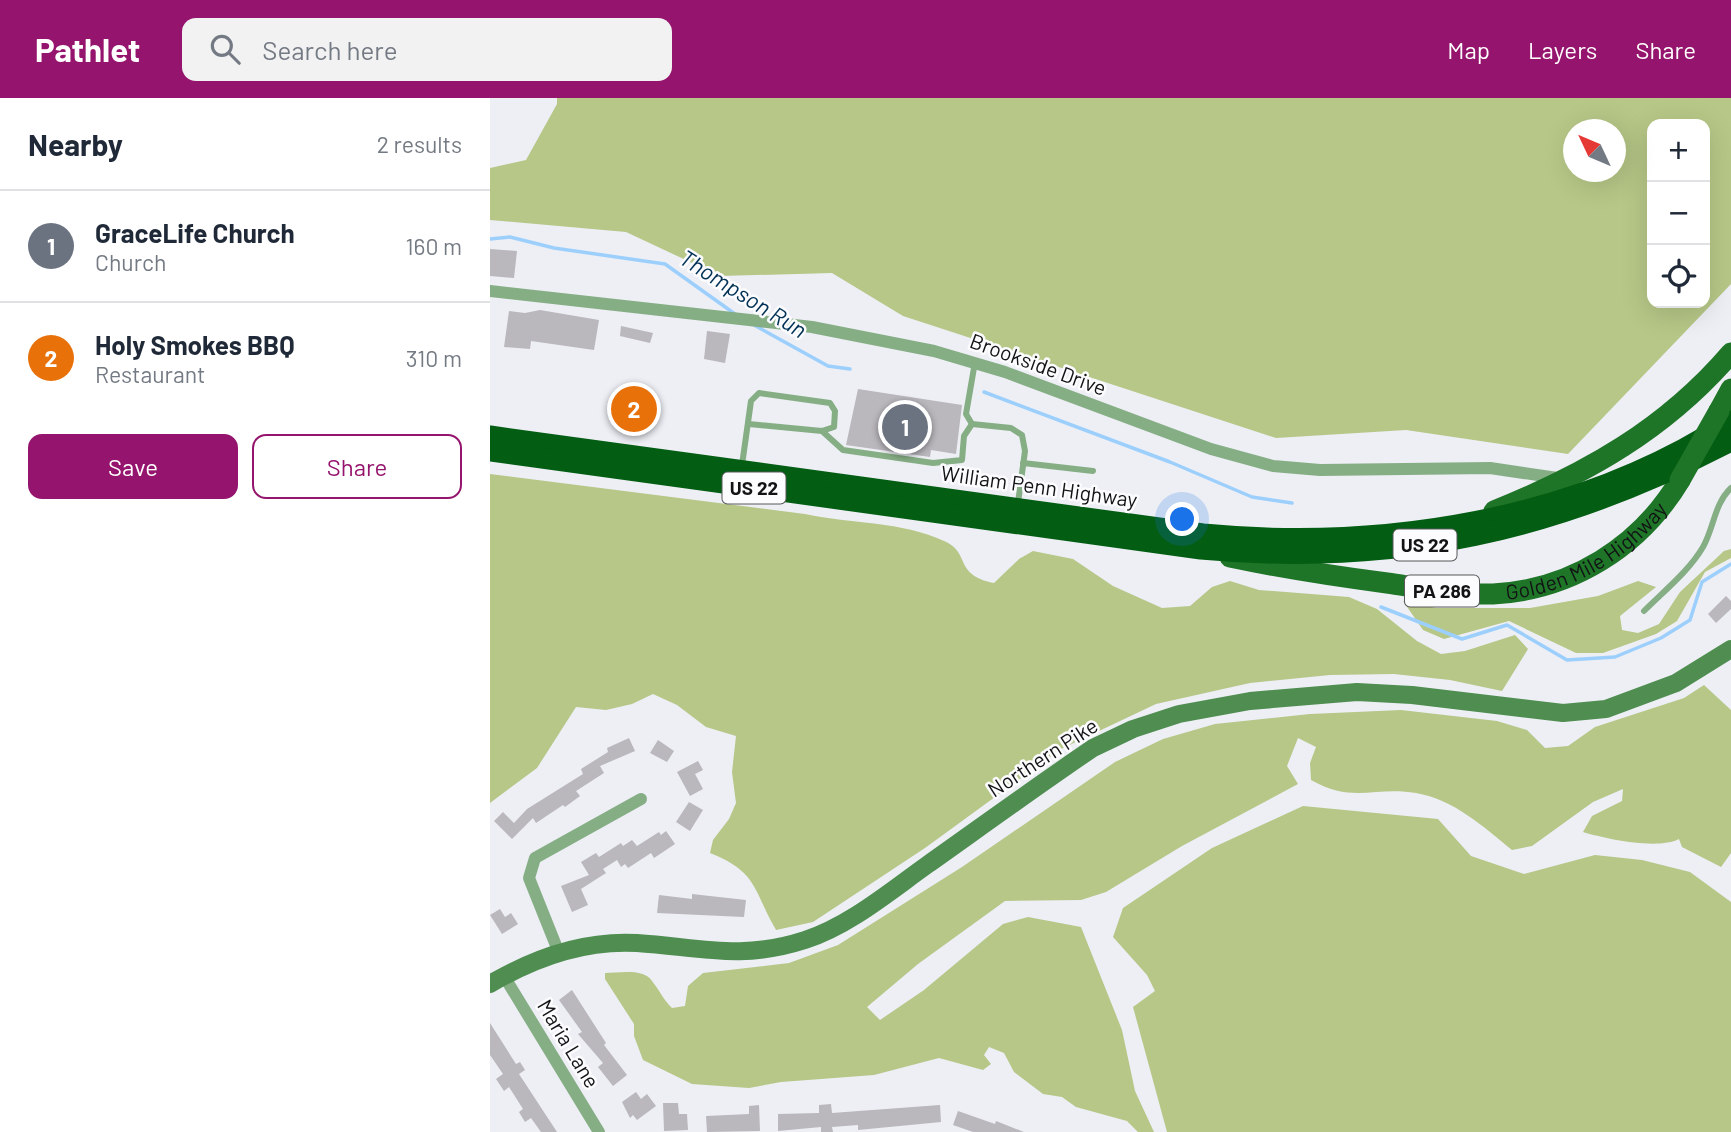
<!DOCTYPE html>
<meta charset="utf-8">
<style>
:root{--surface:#fff;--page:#f2f2f3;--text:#1f2937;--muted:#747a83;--line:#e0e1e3;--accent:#95146d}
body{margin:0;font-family:Barlow,sans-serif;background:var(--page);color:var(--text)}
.controls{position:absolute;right:21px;top:21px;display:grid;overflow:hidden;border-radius:14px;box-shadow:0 7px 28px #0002}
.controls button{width:63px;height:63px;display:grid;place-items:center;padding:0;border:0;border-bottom:2px solid var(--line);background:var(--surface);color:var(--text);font:35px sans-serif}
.compass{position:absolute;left:1073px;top:21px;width:63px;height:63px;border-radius:50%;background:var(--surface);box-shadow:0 7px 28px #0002;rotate:314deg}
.you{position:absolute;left:693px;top:422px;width:24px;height:24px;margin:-18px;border:5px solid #fff;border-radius:50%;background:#1a73e8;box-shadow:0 0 0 10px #1a73e833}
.badge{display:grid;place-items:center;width:46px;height:46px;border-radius:50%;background:var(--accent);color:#fff;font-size:23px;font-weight:700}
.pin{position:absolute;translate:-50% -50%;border:4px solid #fff;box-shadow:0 2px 7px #0006}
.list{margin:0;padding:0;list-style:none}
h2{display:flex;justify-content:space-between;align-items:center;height:91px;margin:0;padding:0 28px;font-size:30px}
h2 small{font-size:23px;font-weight:400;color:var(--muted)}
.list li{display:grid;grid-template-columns:46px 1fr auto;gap:21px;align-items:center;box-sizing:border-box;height:112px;padding:0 28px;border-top:2px solid var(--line)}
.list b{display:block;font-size:26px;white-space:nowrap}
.list p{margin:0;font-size:23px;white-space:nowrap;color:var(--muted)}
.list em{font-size:23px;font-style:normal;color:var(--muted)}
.actions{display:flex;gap:14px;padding:21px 28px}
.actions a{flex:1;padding:16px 0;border:2px solid var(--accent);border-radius:14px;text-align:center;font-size:24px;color:var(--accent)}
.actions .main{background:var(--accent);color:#fff}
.icon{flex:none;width:38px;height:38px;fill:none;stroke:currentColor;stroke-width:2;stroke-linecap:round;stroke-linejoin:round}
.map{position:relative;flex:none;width:1241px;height:1034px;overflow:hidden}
header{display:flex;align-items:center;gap:42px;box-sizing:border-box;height:98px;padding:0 35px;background:var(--accent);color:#fff}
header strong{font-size:33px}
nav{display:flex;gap:38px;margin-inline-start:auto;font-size:24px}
.search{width:490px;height:63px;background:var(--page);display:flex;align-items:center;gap:18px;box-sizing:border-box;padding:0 24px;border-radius:14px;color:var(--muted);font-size:26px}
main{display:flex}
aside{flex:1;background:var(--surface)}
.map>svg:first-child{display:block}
</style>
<header>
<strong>Pathlet</strong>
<div class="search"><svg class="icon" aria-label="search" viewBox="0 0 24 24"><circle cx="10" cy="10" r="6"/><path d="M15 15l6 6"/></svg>Search here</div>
<nav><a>Map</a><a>Layers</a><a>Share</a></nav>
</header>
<main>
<aside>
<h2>Nearby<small>2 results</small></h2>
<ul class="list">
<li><span class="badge" style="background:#6b7280">1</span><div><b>GraceLife Church</b><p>Church</p></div><em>160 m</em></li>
<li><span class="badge" style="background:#e8710a">2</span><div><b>Holy Smokes BBQ</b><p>Restaurant</p></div><em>310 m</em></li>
</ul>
<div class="actions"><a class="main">Save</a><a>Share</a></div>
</aside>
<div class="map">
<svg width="1241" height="1034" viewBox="0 0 1241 1034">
<rect width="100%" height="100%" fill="#edeff5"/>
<g fill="#b6c787" fill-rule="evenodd">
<path d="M67 0H1241V186L1078 356 916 332 786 340 413 218 342 175 230 178 136 134 0 122V70L36 62 67 6ZM1215 26V205H1162V26ZM1084 32H1126V74H1084Z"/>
<path d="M0 376 315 416C362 426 411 423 454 443 481 454 463 477 504 485L529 461 543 453 583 461 623 488 672 510 700 508 722 489 740 483 769 492 859 499 887 511 927 543 951 556 975 553 1025 537 1038 551 1012 593 960 582 904 576 840 577 760 585 666 606 571 651 435 750 323 824 286 832C263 792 268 774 220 755L223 742 239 721 246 705 242 674 246 638 216 629 187 607 163 596 142 606 116 612 86 609 47 670 0 705Z"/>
<path d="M1241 451V460L1215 474 1187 523 1166 536 1113 555H1086L1019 523 954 541 933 532 913 503 946 510H1040L1108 498 1148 483 1166 489 1130 518 1132 532 1148 535 1169 526 1190 494 1234 453Z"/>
<path d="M1214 587 1241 612V755L1231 769 1192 749 1189 741C1168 752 1116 741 1093 734L1102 718 1132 703 1133 691 1103 704 1042 748 1022 752C994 729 963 701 926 695 885 688 863 706 821 682L820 665 826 649 808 640 797 668 808 686 692 748 616 794 591 802 515 803 428 866 377 909 390 922 434 892 513 826 538 819 591 829 632 932 645 993 664 1034H648L637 1023 586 1009 572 999 553 996 524 974 514 955 499 949 494 957 501 966 493 972 449 960 384 977 291 984 259 990 202 986 153 962 144 938V926L115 881V875C129 875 154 870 162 883 170 893 173 901 182 910L195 908 198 888 213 875 299 865 348 847 472 769 625 664 673 641 725 626 820 616 911 612 1007 623 1037 632 1055 650 1078 648 1105 629 1194 600Z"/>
<path d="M813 708 948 721 981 758 1034 776 1105 757 1152 762 1200 774 1241 804V1034H677L643 909 665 893 657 877 623 839 633 810 722 750Z"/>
</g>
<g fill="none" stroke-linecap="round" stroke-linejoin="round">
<g stroke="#9dcffd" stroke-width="3.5">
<path d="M0 141 20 139 64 150 175 166 245 216"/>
<path d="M264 227 338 268 360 271"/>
<path d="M494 294 680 364 762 399 802 405"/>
<path d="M891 509 972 541 1017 527 1077 562 1125 559 1171 540 1200 522 1212 484 1241 466"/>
</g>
</g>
<g fill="#bab7bd">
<path d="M0 151 27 153 24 180 0 178Z"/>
<path d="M50 212 109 222 104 252 41 243 40 251 14 249 19 213 35 215Z"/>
<path d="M131 228 163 235 160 245 130 238Z"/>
<path d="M217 233 240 236 235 265 214 261Z"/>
<path d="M368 291 472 307 466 356 441 352 440 359 356 347Z"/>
<path d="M143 300 150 302 153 312 164 321 136 316 134 307Z"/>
<path d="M1236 498 1241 503V511L1226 525 1218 516Z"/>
<path d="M139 640 145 653 110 668 114 675 86 693 90 698 75 709 73 707 46 725 43 720 22 741 4 723 13 714 24 725 37 711 93 676 91 671 118 654 117 650Z"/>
<path d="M168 642 184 653 177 664 160 655Z"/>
<path d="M208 663 213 672 205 676 213 691 200 698 187 674Z"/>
<path d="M199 704 213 712 200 733 186 724Z"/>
<path d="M176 733 185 746 164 760 161 755 138 770 135 766 131 769 127 762 113 771 116 775 91 791 98 807 82 814 71 788 99 777 91 764 106 755 109 759 131 745 133 748 142 742 147 748 169 734 171 737Z"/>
<path d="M202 796 256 802 254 819 167 815 169 797 202 801Z"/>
<path d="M10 811 15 819 21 815 28 826 12 836 0 817Z"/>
<path d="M82 892 116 945 114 947 137 977 123 988 108 969 113 965 88 936 92 934 69 902Z"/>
<path d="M0 925 26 966 30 964 35 972 29 976 67 1034H51L41 1020 35 1024 29 1014 33 1011 19 989 14 993 6 981 13 976 0 957Z"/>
<path d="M146 994 151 1001 157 996 166 1008 147 1022 143 1017 140 1020 132 1004Z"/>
<path d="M173 1005H188L189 1016H197L198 1032 174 1033Z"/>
<path d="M341 1006 342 1015 450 1007 451 1024 368 1032V1027L342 1029 343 1034H331V1029L288 1033V1016L329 1015V1007Z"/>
<path d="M269 1007 270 1033 217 1034 216 1018 259 1016V1008Z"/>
<path d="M468 1013 505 1026 506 1023 534 1034H483L463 1027Z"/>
</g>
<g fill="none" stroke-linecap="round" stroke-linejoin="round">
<g stroke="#86ae85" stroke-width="6">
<path d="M482 326 521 330 532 337 535 353 528 405"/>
<path d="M482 326 476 316 485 264"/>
<path d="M332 333 353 352 443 365 472 362 474 338 482 326"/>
<path d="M533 365 603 373"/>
<path d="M252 367 261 303 269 295 340 305 345 313 344 329 332 333 259 326"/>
<path d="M1154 513C1174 493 1199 473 1213 449 1224 430 1224 406 1241 390"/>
</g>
<g stroke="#86ae85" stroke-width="12">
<path d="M0 193 322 229 444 253 515 274 721 351 783 368 830 372 1000 370 1074 381"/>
<path d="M69 855 39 780 45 760 151 701"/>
<path d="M14 878 109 1034"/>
</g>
<path stroke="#4f8e50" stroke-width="18" d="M0 886C44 860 95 842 147 845 210 849 250 863 315 842 360 827 399 794 437 767 492 728 547 688 603 650L643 631 689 616 760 603 867 594 922 597 1073 615 1116 611 1186 585 1241 551"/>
<g stroke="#1f7527" stroke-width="21">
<path d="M1229 313 1241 291"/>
<path d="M1004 413C1096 376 1176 331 1241 255"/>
<path id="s1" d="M740 459C792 470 844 478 897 485 932 490 968 497 1003 496 1081 492 1150 449 1190 382"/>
</g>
<g stroke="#035d12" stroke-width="21">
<path d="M0 338 713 436C893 453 1087 423 1241 323"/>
<path d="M0 353 711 451C907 469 1068 433 1241 343"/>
</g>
<path stroke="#1f7527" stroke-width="21" d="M1190 382 1229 313"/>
</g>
<g text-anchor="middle" stroke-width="5" stroke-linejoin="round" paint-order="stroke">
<g fill="#fcfcff" stroke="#58595b" stroke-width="2">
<rect x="232.5" y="374.5" width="63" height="31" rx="5"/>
<rect x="903.5" y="431.5" width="63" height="31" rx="5"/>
<rect x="915" y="477.5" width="74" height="31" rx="5"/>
</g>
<g font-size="19" font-weight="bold" fill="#121315">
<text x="264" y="397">US 22</text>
<text x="935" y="454">US 22</text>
<text x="952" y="500">PA 286</text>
</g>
<g font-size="21" fill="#121315" stroke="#fcfcff">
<text transform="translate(548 267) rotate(20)" y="7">Brookside Drive</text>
<text transform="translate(549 389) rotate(8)" y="7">William Penn Highway</text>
<text dy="7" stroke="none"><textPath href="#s1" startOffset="371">Golden Mile Highway</textPath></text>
<text transform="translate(553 660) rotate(-33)" y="7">Northern Pike</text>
<text transform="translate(78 946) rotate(59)" y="7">Maria Lane</text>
</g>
<g font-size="23" font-style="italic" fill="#013256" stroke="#fcfcff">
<text transform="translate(253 196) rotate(32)" y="8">Thompson Run</text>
</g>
</g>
</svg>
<div class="controls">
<button>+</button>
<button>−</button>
<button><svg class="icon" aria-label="locate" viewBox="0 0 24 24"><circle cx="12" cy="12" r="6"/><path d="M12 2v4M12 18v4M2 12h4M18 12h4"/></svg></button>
</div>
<svg class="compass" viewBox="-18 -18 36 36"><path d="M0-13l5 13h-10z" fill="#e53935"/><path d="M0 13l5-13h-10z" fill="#747a83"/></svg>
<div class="you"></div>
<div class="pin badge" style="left:415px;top:329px;background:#6b7280">1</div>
<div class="pin badge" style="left:144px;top:311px;background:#e8710a">2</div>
</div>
</main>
